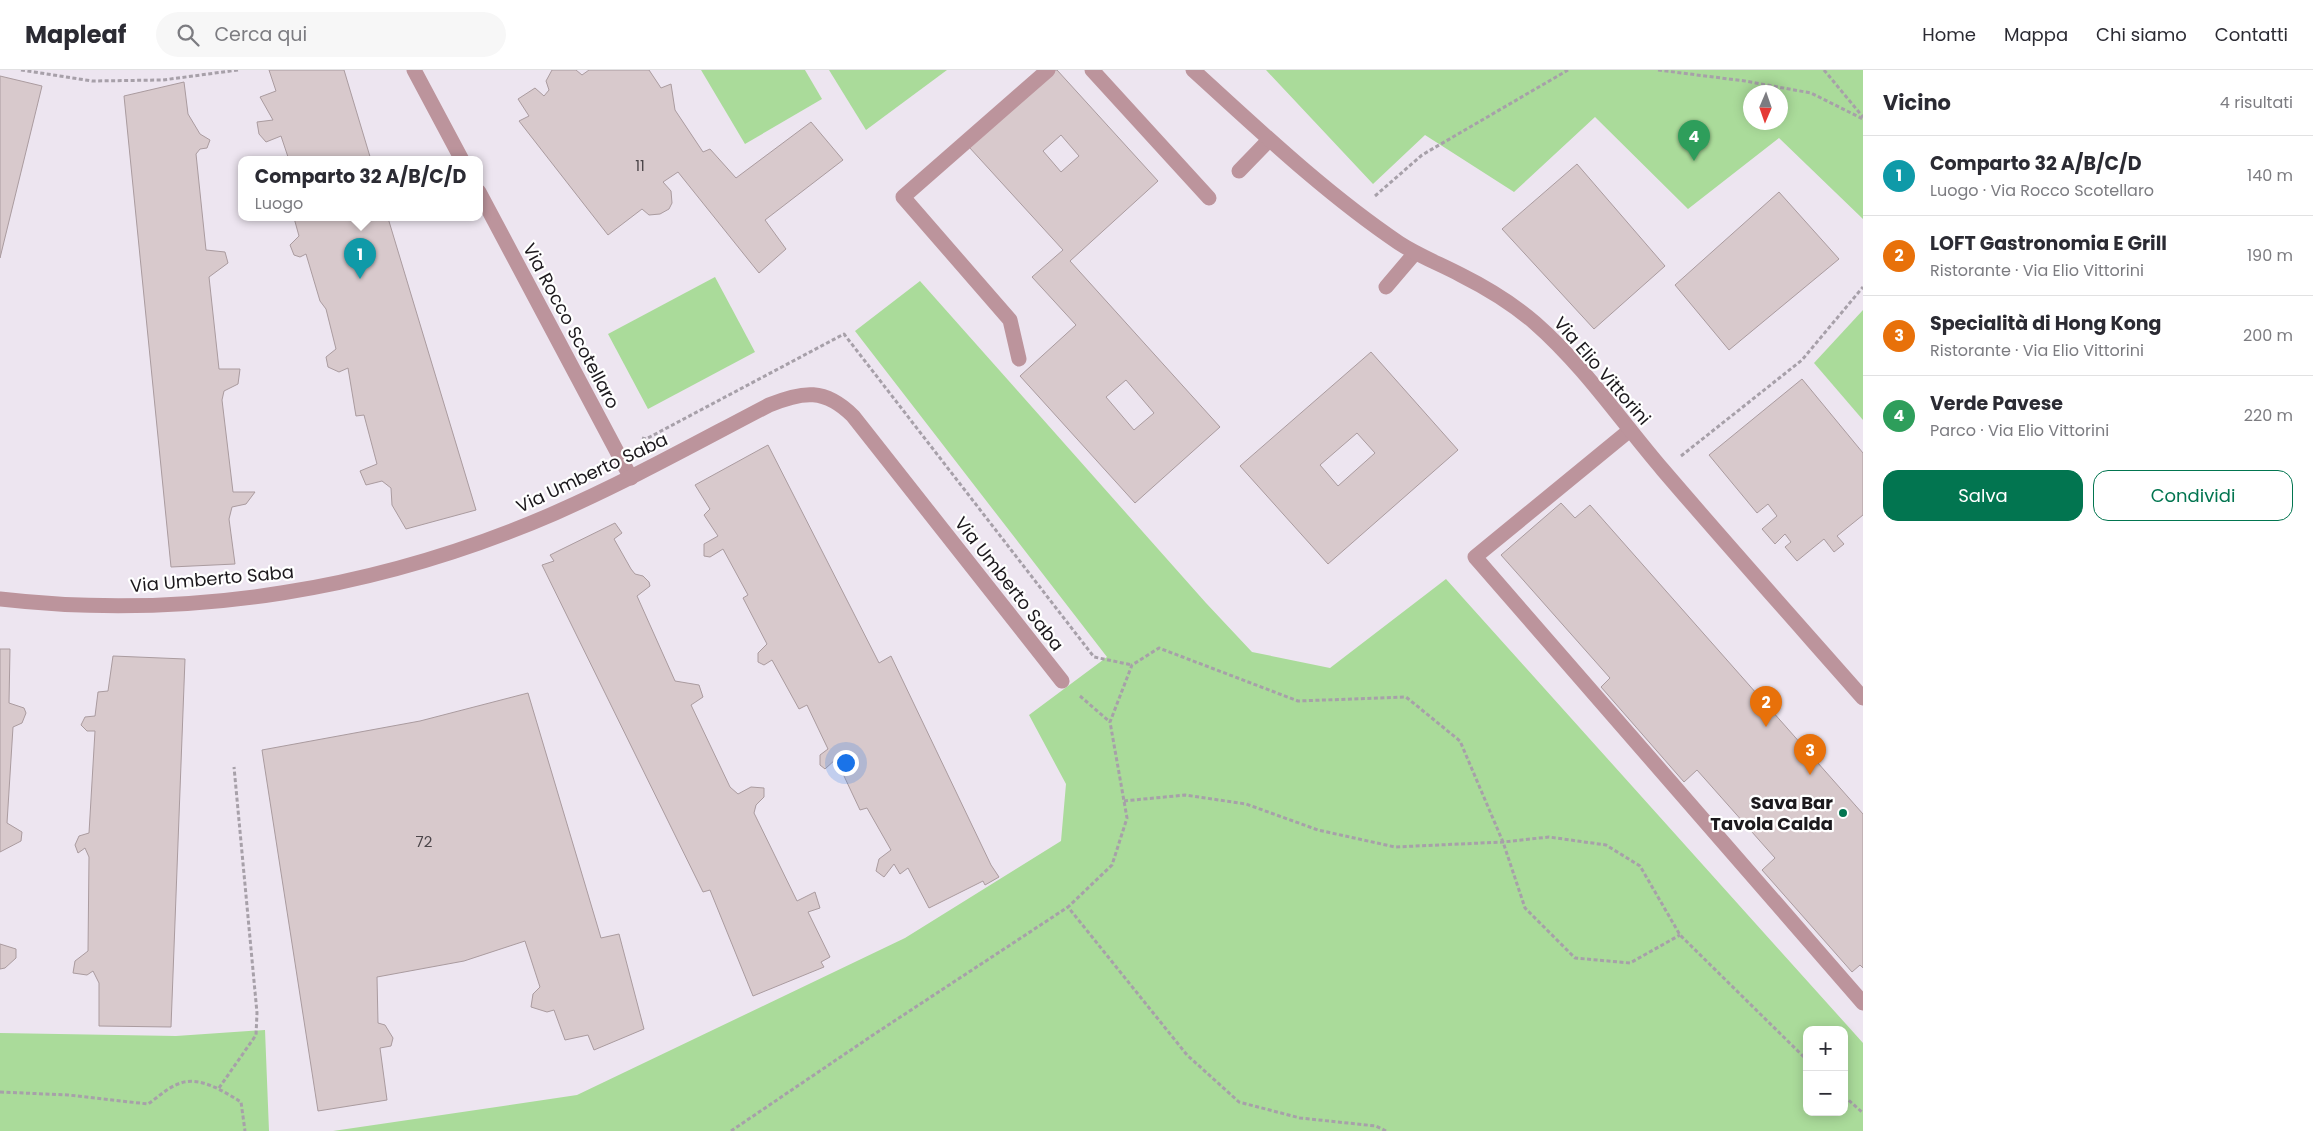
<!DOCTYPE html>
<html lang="it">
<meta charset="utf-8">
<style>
:root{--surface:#fff;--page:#f7f7f7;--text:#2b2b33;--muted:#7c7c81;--line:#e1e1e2;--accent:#027550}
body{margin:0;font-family:Poppins,sans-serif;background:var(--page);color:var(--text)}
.controls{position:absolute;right:15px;bottom:15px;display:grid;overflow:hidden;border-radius:10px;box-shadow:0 2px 12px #0003}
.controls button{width:45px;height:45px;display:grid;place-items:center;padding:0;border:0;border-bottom:1px solid var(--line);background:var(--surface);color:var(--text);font:25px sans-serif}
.compass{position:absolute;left:1743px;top:15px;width:45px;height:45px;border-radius:50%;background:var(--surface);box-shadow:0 2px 12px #0003;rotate:182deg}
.you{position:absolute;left:845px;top:692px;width:18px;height:18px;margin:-12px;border:4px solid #fff;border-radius:50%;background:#1a73e8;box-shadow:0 0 0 8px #1a73e833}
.badge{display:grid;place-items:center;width:32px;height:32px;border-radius:50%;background:var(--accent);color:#fff;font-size:16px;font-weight:700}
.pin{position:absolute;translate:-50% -41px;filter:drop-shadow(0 1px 2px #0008)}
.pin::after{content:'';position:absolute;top:26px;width:18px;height:15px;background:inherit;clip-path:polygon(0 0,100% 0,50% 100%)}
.popup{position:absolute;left:238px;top:86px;width:245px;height:65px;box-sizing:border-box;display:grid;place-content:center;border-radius:10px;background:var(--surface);filter:drop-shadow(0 1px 4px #0005);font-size:16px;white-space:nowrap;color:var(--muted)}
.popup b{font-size:19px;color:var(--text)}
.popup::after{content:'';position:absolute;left:50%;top:100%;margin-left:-10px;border:10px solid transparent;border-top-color:var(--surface)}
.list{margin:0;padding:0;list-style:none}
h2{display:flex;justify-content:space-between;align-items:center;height:65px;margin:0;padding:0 20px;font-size:21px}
h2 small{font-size:16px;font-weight:400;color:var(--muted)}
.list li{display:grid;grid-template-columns:32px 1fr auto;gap:15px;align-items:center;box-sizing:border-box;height:80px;padding:0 20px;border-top:1px solid var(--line)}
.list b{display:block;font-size:19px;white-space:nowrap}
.list p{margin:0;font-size:16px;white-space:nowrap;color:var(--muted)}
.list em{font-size:16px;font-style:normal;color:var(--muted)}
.actions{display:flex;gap:10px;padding:15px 20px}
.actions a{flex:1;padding:11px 0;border:1px solid var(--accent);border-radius:15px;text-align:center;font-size:18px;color:var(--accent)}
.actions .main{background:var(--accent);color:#fff}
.icon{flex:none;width:28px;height:28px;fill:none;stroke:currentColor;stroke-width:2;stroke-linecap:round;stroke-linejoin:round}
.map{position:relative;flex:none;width:1863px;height:1061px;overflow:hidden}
header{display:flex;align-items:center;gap:30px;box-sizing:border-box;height:70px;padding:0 25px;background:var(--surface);border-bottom:1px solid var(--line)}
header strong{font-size:24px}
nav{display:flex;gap:28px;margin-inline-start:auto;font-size:18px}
.search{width:350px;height:45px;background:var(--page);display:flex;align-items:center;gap:12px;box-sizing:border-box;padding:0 18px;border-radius:28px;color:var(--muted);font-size:19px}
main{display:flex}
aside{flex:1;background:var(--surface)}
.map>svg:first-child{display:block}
</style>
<header>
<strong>Mapleaf</strong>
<div class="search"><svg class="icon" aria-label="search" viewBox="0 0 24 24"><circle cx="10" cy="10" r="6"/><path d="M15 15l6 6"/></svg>Cerca qui</div>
<nav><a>Home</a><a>Mappa</a><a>Chi siamo</a><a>Contatti</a></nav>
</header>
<main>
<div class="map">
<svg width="1863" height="1061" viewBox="0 0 1863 1061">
<rect width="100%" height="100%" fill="#ede5f0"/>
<g fill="#aadb9a" fill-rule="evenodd">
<path d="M701 0H805L822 29 745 74Z"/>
<path d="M829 0H947L866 60Z"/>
<path d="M1266 0H1863V149L1779 68 1688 139 1595 47 1514 122 1425 65 1373 114ZM1750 22H1780V52H1750Z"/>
<path d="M715 207 755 282 648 339 608 264Z"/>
<path d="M920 211 1206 533 1252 582 1330 598 1446 509 1863 973V1061H333L577 1025 905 868 1061 771 1066 714 1029 645 1107 587 855 261ZM1807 960H1844V1042H1807Z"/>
<path d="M1863 240V350L1814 293Z"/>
<path d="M265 960 269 1061H0V963L176 966Z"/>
</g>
<g fill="#d8c9cc" stroke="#aa9b9f" fill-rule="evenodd">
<path d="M269 0H344L371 90H289L281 66 266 72 259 64 257 52 273 50 260 27 276 21Z"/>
<path d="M552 0H576L582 5 589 0H649L661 18 671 14 675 40 703 82 710 79 736 108 811 52 843 90 765 150 786 179 759 203 678 102 663 112 671 121 672 133 669 139 660 144 649 145 642 139 608 165 519 51 529 46 518 29 535 18 544 26 549 20 546 11Z"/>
<path d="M1054 0H1057L1158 111 1070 191 1220 357 1135 433 1020 306 1076 255 1032 207 1063 180 969 77ZM1061 65 1079 86 1061 102 1043 81ZM1126 310 1154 343 1134 360 1106 327Z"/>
<path d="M0 6 42 16 0 188Z"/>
<path d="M184 12 188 44 200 64 210 70 207 78 200 79 196 84 206 180 225 182 228 193 209 207 219 299H240L238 314 224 321 222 330 233 422H255L246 434 232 437 229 449 235 494 171 497 124 26Z"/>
<path d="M1577 94 1665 196 1594 259 1502 159Z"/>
<path d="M1779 122 1839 189 1729 280 1675 215Z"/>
<path d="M294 148H388L476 440 406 459 392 435 391 418 382 411 366 415 360 401 377 394 364 345 356 346 348 298 339 302 328 297 326 287 336 279 326 239 320 231 306 184 300 187 294 185 290 175 299 166Z"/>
<path d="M1371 282 1458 380 1328 494 1240 396ZM1357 363 1375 383 1338 416 1320 395Z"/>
<path d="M1802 309 1863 383V445L1837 466 1844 474 1834 482 1824 469 1797 491 1785 477 1791 472 1785 464 1775 474 1762 459 1777 446 1768 434 1757 443 1709 385Z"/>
<path d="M768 375 879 593 891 586 991 795 999 807 985 815 983 811 929 838 908 798 900 804 894 794 884 807 876 801 879 789 891 780 867 738 860 740 836 689 825 699 820 695V685L828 679 807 635 799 639 772 590 764 595 758 592V583L767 574 743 528 748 525 723 479 710 487 704 486V474L718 466 704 445 710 439 695 415Z"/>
<path d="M1561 433 1575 448 1590 435 1863 744V898L1860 895 1852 902 1762 800 1775 788 1697 700 1684 712 1601 617 1610 608 1501 485Z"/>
<path d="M615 453 622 463 614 469 631 499 635 504 643 506 649 512 650 516 637 526 675 611 699 615 703 627 691 635 730 717 738 724 751 717 764 718V727L756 735 754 743 797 831 815 822 820 838 808 842 830 887 821 892 824 897 753 926 710 820 703 822 542 495 554 491 550 485Z"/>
<path d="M0 579H10L9 633 24 638 26 643 22 653 13 657 7 753 22 762 21 771 0 782Z"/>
<path d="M113 586 185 589 171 957 99 956V913L93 901 87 905 73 903 75 891 88 881 89 787 85 778 78 783 75 775 79 766 89 763 95 661H87L81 655 85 647 95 646 98 622 108 621Z"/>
<path d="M528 623 601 868 619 864 644 959 594 980 588 965 565 970 554 940 547 942 531 937 533 924 540 917 525 871 464 891 377 907 378 953 385 955 393 968 391 976 380 978 387 1030 318 1041 262 680 420 651Z"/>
<path d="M0 874 16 879V888L5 898 0 899Z"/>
</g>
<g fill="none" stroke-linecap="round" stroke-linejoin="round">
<g stroke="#a7a0a9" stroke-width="3" stroke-dasharray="4 2.5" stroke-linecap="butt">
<path d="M21 0 92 11 163 10 238 0"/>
<path d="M1658 0 1745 11 1811 23 1863 49"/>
<path d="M1824 0 1863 47"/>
<path d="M1375 126 1422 85 1568 0"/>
<path d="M642 368 646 369 844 264 1094 587 1132 595"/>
<path d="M1681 386 1802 290 1863 217"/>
<path d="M1080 626 1110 652"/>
<path d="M1124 731 1185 725 1246 734 1318 760 1395 777 1503 772 1549 767 1606 775 1640 796 1680 865 1807 990"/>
<path d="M219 1018 256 965 257 943 234 697"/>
<path d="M0 1022 68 1025 148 1034C157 1028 167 1018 178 1014 199 1005 223 1021 241 1032L245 1061"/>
<path d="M1844 1026 1863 1043"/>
<path d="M731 1061 876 963 1068 837"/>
<path d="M1386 1061 1376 1056 1300 1048 1239 1032 1187 985 1068 837 1112 795 1127 748 1110 652 1132 595 1159 578 1298 631 1406 627 1460 671 1503 772 1525 838 1575 888 1630 893 1680 865"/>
</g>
<g stroke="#bc949c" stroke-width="15">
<path d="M1092 0 1209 128"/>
<path d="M1239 101 1269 70"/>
<path d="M1386 217 1415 183"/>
<path d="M1019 289 1010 250 903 127 1048 0"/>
<path d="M1630 360 1475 487 1863 933"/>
</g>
<g stroke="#bc949c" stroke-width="15">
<path d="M414 0 462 90"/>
<path d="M1193 0C1259 60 1325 123 1399 173 1419 186 1440 194 1461 205 1487 218 1513 234 1535 253 1584 296 1621 351 1663 400 1729 477 1796 552 1863 628"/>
<path d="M479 122 631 408"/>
<path d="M0 529C190 551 380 519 555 443 628 411 698 372 769 335 803 321 825 318 853 346L1062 611"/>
</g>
</g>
<circle fill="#027550" stroke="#fff" stroke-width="2" cx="1843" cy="743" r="5"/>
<g text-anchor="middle" stroke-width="4.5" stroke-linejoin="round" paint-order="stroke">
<g font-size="15" fill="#4b4549">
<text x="640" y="101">11</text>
<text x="424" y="777">72</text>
</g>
<g font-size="18" fill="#1c191d" stroke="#fff">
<text transform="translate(571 256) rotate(62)" y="6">Via Rocco Scotellaro</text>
<text transform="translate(1602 301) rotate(49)" y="6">Via Elio Vittorini</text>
<text transform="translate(592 403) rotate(-25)" y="6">Via Umberto Saba</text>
<text transform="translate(212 509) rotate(-5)" y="6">Via Umberto Saba</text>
<text transform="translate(1009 514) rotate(52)" y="6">Via Umberto Saba</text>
</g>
<g font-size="18" font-weight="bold" fill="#1c191d" stroke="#fff" text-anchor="end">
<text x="1833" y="739">Sava Bar<tspan x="1833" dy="21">Tavola Calda</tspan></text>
</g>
</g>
</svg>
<div class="controls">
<button>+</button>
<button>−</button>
</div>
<svg class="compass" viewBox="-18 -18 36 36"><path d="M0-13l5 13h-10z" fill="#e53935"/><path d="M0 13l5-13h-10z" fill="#7c7c81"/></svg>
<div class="you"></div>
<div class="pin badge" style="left:360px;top:209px;background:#0f9aa8">1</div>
<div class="popup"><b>Comparto 32 A/B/C/D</b>Luogo</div>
<div class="pin badge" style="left:1766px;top:657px;background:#e8710a">2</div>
<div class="pin badge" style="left:1810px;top:705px;background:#e8710a">3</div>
<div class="pin badge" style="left:1694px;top:91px;background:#2e9e5b">4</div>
</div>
<aside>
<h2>Vicino<small>4 risultati</small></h2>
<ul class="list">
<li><span class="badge" style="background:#0f9aa8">1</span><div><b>Comparto 32 A/B/C/D</b><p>Luogo · Via Rocco Scotellaro</p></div><em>140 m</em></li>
<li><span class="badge" style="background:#e8710a">2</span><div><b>LOFT Gastronomia E Grill</b><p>Ristorante · Via Elio Vittorini</p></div><em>190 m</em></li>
<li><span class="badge" style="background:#e8710a">3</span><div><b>Specialità di Hong Kong</b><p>Ristorante · Via Elio Vittorini</p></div><em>200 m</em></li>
<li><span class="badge" style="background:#2e9e5b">4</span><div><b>Verde Pavese</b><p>Parco · Via Elio Vittorini</p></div><em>220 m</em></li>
</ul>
<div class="actions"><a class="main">Salva</a><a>Condividi</a></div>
</aside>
</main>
